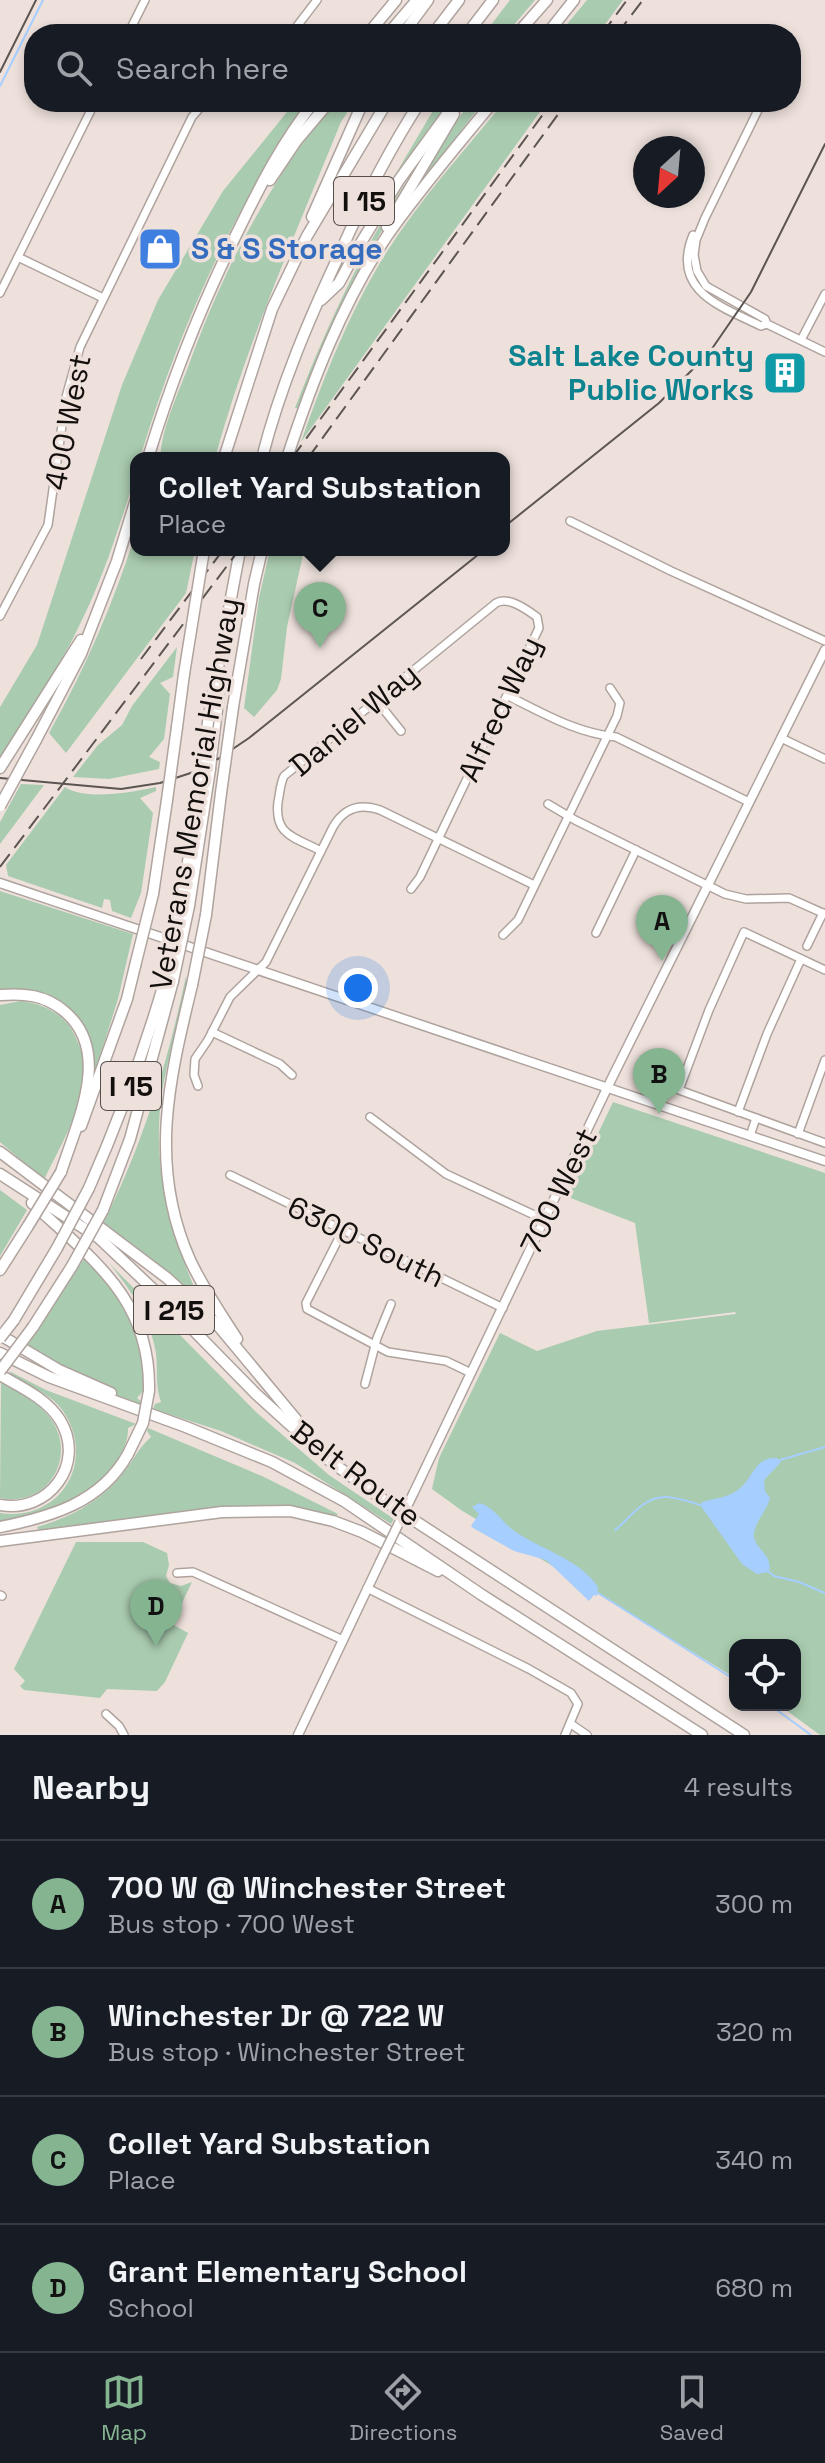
<!DOCTYPE html>
<meta charset="utf-8">
<style>
:root{--surface:#171b24;--page:#20242c;--text:#f1f3f6;--muted:#9ea1a6;--line:#363941;--accent:#85b491}
body{margin:0;font-family:"Space Grotesk",sans-serif;background:var(--page);color:var(--text)}
.controls{position:absolute;right:24px;bottom:24px;display:grid;overflow:hidden;border-radius:16px;box-shadow:0 4px 12px #0003}
.controls button{width:72px;height:72px;display:grid;place-items:center;padding:0;border:0;border-bottom:2px solid var(--line);background:var(--surface);color:var(--text);font:40px sans-serif}
.compass{position:absolute;left:633px;top:136px;width:72px;height:72px;border-radius:50%;background:var(--surface);box-shadow:0 4px 12px #0003;rotate:206deg}
.you{position:absolute;left:358px;top:988px;width:28px;height:28px;margin:-20px;border:6px solid #fff;border-radius:50%;background:#1a73e8;box-shadow:0 0 0 12px #1a73e833}
.badge{display:grid;place-items:center;width:52px;height:52px;border-radius:50%;background:var(--accent);color:#111;font-size:26px;font-weight:700}
.pin{position:absolute;translate:-50% -66px;filter:drop-shadow(0 2px 4px #0008)}
.pin::after{content:'';position:absolute;top:42px;width:28px;height:24px;background:inherit;clip-path:polygon(0 0,100% 0,50% 100%)}
.popup{position:absolute;left:130px;top:452px;width:380px;height:104px;box-sizing:border-box;display:grid;place-content:center;border-radius:16px;background:var(--surface);filter:drop-shadow(0 2px 6px #0005);font-size:26px;white-space:nowrap;color:var(--muted)}
.popup b{font-size:30px;color:var(--text)}
.popup::after{content:'';position:absolute;left:50%;top:100%;margin-left:-16px;border:16px solid transparent;border-top-color:var(--surface)}
.list{margin:0;padding:0;list-style:none}
h2{display:flex;justify-content:space-between;align-items:center;height:104px;margin:0;padding:0 32px;font-size:34px}
h2 small{font-size:26px;font-weight:400;color:var(--muted)}
.list li{display:grid;grid-template-columns:52px 1fr auto;gap:24px;align-items:center;box-sizing:border-box;height:128px;padding:0 32px;border-top:2px solid var(--line)}
.list b{display:block;font-size:30px;white-space:nowrap}
.list p{margin:0;font-size:26px;white-space:nowrap;color:var(--muted)}
.list em{font-size:26px;font-style:normal;color:var(--muted)}
.icon{flex:none;width:44px;height:44px;fill:none;stroke:currentColor;stroke-width:2;stroke-linecap:round;stroke-linejoin:round}
.map{position:relative;flex:none;width:825px;height:1735px;overflow:hidden}
.search{position:absolute;background:var(--surface);box-shadow:0 4px 12px #0003;left:24px;right:24px;top:24px;height:88px;display:flex;align-items:center;gap:20px;box-sizing:border-box;padding:0 28px;border-radius:32px;color:var(--muted);font-size:30px}
.sheet{height:616px;background:var(--surface)}
nav{display:flex;justify-content:space-around;align-items:center;box-sizing:border-box;height:112px;border-top:2px solid var(--line);background:var(--surface);font-size:22px;color:var(--muted)}
nav a{display:grid;justify-items:center;gap:4px}
nav .on{color:var(--accent)}
.map>svg:first-child{display:block}
</style>
<div class="map">
<svg width="825" height="1735" viewBox="0 0 825 1735">
<rect width="100%" height="100%" fill="#eee1dc"/>
<g fill="#a9cbaf">
<path d="M510 0H535L506 34H484Z"/>
<path d="M587 0H623L598 34H559Z"/>
<path d="M295 102H307C230 217 180 325 140 458H136C136 480 127 502 120 523 92 613 53 681 0 758V707L37 645 122 385 158 300 223 191Z"/>
<path d="M335 102H354L341 122C296 233 247 342 215 458H160C162 428 176 398 187 370 222 272 268 182 335 102Z"/>
<path d="M438 102H449L391 182Z"/>
<path d="M470 102H483L420 184 450 131Z"/>
<path d="M504 102H547L301 442C322 382 345 323 377 268 412 208 461 155 504 102Z"/>
<path d="M431 145 353 281 299 408H295C331 314 373 227 431 145Z"/>
<path d="M136 532V550H195L186 593 66 753 49 733C85 669 114 602 136 532Z"/>
<path d="M270 550H304L287 627 281 679 277 690 254 717 244 708 259 598Z"/>
<path d="M177 647 173 677 160 683 170 694 164 739 149 757 160 762 159 769 109 779 73 777 98 745 122 725 132 706Z"/>
<path d="M21 784 44 785 0 844V822Z"/>
<path d="M65 787C85 801 133 792 156 787V791L140 798 153 813 141 893 131 918 112 911 110 900 104 899 102 908 8 876 6 865Z"/>
<path d="M0 891 133 934 118 999 95 1072C89 1019 58 981 0 991Z"/>
<path d="M186 976C189 995 171 1048 166 1071 149 1148 164 1218 195 1289L192 1292 153 1260 103 1224C144 1141 167 1065 186 976Z"/>
<path d="M21 1001C44 1004 66 1014 76 1038 81 1049 86 1062 85 1074 82 1111 59 1148 44 1180L0 1142V1005Z"/>
<path d="M613 1102 825 1173V1735H820L779 1705H795V1645H735V1678L461 1510 432 1489 439 1458 500 1333 537 1351 597 1331 736 1314 735 1312 649 1323 635 1223 568 1197Z"/>
<path d="M0 1190 27 1210 0 1256Z"/>
<path d="M85 1257C122 1296 146 1334 144 1390L137 1398 142 1402 141 1405 86 1383 24 1351Z"/>
<path d="M109 1263 256 1412 329 1475 394 1519 391 1524 295 1463 221 1431 153 1409 155 1404 161 1402C155 1386 158 1370 156 1353 150 1318 131 1290 109 1263Z"/>
<path d="M9 1371 46 1390 136 1424 128 1428C129 1461 89 1493 61 1506 42 1514 20 1517 0 1521V1513C61 1522 97 1461 63 1411 49 1390 21 1386 9 1371Z"/>
<path d="M1 1382C18 1392 39 1402 51 1419 78 1458 47 1508 0 1498Z"/>
<path d="M148 1428 262 1476 338 1514 335 1517 286 1507 244 1506 39 1531 37 1527C71 1517 102 1501 124 1472 134 1460 139 1447 151 1437L147 1431Z"/>
<path d="M76 1542H143L167 1553 169 1565 166 1576 170 1583 181 1586 192 1582 172 1624 188 1633 165 1682 157 1691 107 1689 100 1698 24 1690 20 1686 25 1681 14 1669Z"/>
</g>
<g fill="#a6cefe">
<path d="M777 1458 781 1462 764 1480 765 1491 770 1498C767 1511 753 1524 754 1536 756 1551 773 1554 769 1572L757 1574 742 1564 700 1505 702 1502C715 1498 728 1498 739 1489 754 1477 754 1457 777 1458Z"/>
<path d="M479 1503C494 1507 501 1521 513 1530 539 1549 580 1559 598 1587L597 1596 594 1595 589 1601 546 1560 514 1551 473 1528 471 1526 479 1514 472 1507Z"/>
</g>
<g fill="none" stroke-linecap="round" stroke-linejoin="round">
<g stroke="#a6cefe" stroke-width="2">
<path d="M0 86 43 0"/>
<path d="M780 1460 825 1447"/>
<path d="M615 1530C626 1522 633 1511 644 1504 662 1491 681 1499 700 1505"/>
<path d="M769 1572 774 1576 799 1582 825 1593"/>
<path d="M598 1593 735 1680"/>
<path d="M770 1705 811 1735"/>
</g>
<g stroke="#afa39e" stroke-width="10">
<g id="minor">
<path d="M128 34 145 0"/>
<path d="M291 34 317 0"/>
<path d="M762 102 705 218 696 240 694 255 697 271 706 286 765 319 767 324 825 352"/>
<path d="M693 235C670 291 722 307 761 326L767 324"/>
<path d="M18 257 103 298"/>
<path d="M0 293 95 102"/>
<path d="M801 340 825 294"/>
<path d="M570 521 671 571 825 641"/>
<path d="M0 616 48 525 66 397 80 347 192 117 205 102"/>
<path d="M508 696C543 713 576 733 616 737L749 802"/>
<path d="M376 700 401 731"/>
<path d="M781 738 825 759"/>
<path d="M548 804 575 820 725 894 746 899 789 898 825 914"/>
<path d="M321 851C295 837 274 836 278 802 280 793 280 784 284 776L496 603C508 596 526 609 537 617L539 628 420 877 411 889"/>
<path d="M596 933 636 850"/>
<path d="M503 935 518 920 617 716 620 703 610 688"/>
<path d="M807 946 823 913"/>
<path d="M825 970 744 932 709 1010 679 1090 825 1143"/>
<path d="M212 1032 280 1064 292 1075"/>
<path d="M198 1086 194 1075 195 1059 208 1040 230 997 266 962 333 827C344 808 360 803 380 810L534 885"/>
<path d="M738 1112 767 1034 801 959"/>
<path d="M370 1117 446 1174 545 1220"/>
<path d="M798 1134 825 1060"/>
<path d="M750 1136 756 1118"/>
<path d="M230 1175 503 1308"/>
<path d="M343 1230 306 1303 307 1309 388 1352 446 1361 471 1373"/>
<path d="M365 1384 377 1338 391 1304"/>
<path d="M177 1573 193 1572 343 1640"/>
<path d="M367 1588 529 1669 571 1693 578 1704 565 1735"/>
<path d="M0 1595 2 1596"/>
<path d="M106 1714 119 1726 124 1735"/>
<path d="M571 1724 587 1735"/>
</g>
</g>
<g stroke="#afa39e" stroke-width="11">
<g id="major">
<path d="M0 883 825 1161"/>
<path d="M414 1492 611 1080 825 650"/>
<path d="M298 1735 380 1562"/>
</g>
</g>
<g stroke="#afa39e" stroke-width="13">
<g id="highway">
<path d="M368 34 396 0"/>
<path d="M388 34 417 0"/>
<path d="M403 34 428 0"/>
<path d="M433 34 459 0"/>
<path d="M467 34 493 0"/>
<path d="M517 34 547 0"/>
<path d="M547 34 574 0"/>
<path d="M270 180 297 140 329 102"/>
<path d="M312 217 363 102"/>
<path d="M387 227 454 114"/>
<path d="M321 300 339 283 359 246 399 180 456 102"/>
<path d="M148 458C172 379 202 303 239 229 261 184 283 141 314 102"/>
<path d="M224 458 272 309 307 236 387 102"/>
<path d="M262 458C280 387 309 319 340 253 363 201 389 150 420 102"/>
<path d="M287 458C312 382 342 303 387 236 419 190 457 146 493 102"/>
<path d="M233 707 254 584 262 550"/>
<path d="M209 715 240 550"/>
<path d="M177 727 184 674"/>
<path d="M36 740 81 654 117 561 136 499"/>
<path d="M211 759 220 685"/>
<path d="M0 768 81 640"/>
<path d="M153 894 167 800"/>
<path d="M182 902 199 788"/>
<path d="M189 906 210 769"/>
<path d="M206 915 221 793"/>
<path d="M192 985C169 1080 148 1166 190 1260 203 1288 221 1314 237 1339"/>
<path d="M0 995C24 993 45 995 64 1011 113 1051 77 1122 61 1172"/>
<path d="M81 1126 127 999 135 966"/>
<path d="M0 1152 167 1278 216 1323 309 1435"/>
<path d="M0 1174 99 1238 155 1291 256 1394 330 1461 392 1506 744 1735"/>
<path d="M89 1188C119 1120 144 1052 165 980"/>
<path d="M32 1203C93 1260 151 1299 149 1391"/>
<path d="M103 1210 130 1139 173 981"/>
<path d="M0 1270 28 1226"/>
<path d="M14 1320 57 1248"/>
<path d="M33 1327 72 1266"/>
<path d="M0 1335 59 1370 111 1393"/>
<path d="M0 1353 49 1377 186 1427 272 1462 344 1501 482 1595 702 1735"/>
<path d="M0 1375C21 1387 47 1399 60 1420 87 1464 48 1514 0 1505"/>
<path d="M0 1527C50 1517 101 1503 128 1454"/>
<path d="M0 1541 222 1512 290 1511 333 1521 362 1532 438 1571"/>
</g>
</g>
<use href="#minor" stroke="#fff" stroke-width="7"/>
<use href="#major" stroke="#fff" stroke-width="8"/>
<use href="#highway" stroke="#fff" stroke-width="10"/>
<g stroke="#5c5552" stroke-width="2">
<path d="M0 72 36 0"/>
<path d="M504 527 659 403 709 353 751 292 825 144"/>
<path d="M0 778 121 789 160 783 203 769 249 738 484 550"/>
</g>
<g stroke="#5c5552" stroke-width="2" stroke-dasharray="16 8" stroke-linecap="butt">
<path d="M602 34 627 0"/>
<path d="M617 34 643 0"/>
<path d="M292 458 552 102"/>
<path d="M308 458 567 102"/>
<path d="M141 659 223 550"/>
<path d="M0 867 239 550"/>
</g>
<g stroke="#afa39e" stroke-width="11" stroke-linecap="butt">
<path id="major-bridge" d="M380 1562 414 1492"/>
</g>
<g stroke="#afa39e" stroke-width="13" stroke-linecap="butt">
<g id="highway-bridge">
<path d="M184 674 204 550"/>
<path d="M210 769 211 759"/>
<path d="M199 788 209 715"/>
<path d="M221 793 233 707"/>
<path d="M167 800 177 727"/>
<path d="M0 806 36 740"/>
<path d="M135 966 153 894"/>
<path d="M165 980 182 902"/>
<path d="M173 981 189 906"/>
<path d="M192 985 206 915"/>
<path d="M28 1226 61 1172"/>
<path d="M57 1248 89 1188"/>
<path d="M72 1266 103 1210"/>
<path d="M0 1338 14 1320"/>
<path d="M0 1371 33 1327"/>
<path d="M128 1454 143 1423 149 1391"/>
</g>
</g>
<use href="#major-bridge" stroke="#fff" stroke-width="8"/>
<use href="#highway-bridge" stroke="#fff" stroke-width="10"/>
</g>
<defs>
<g id="shop-square" transform="scale(2.3)"><rect x="-9" y="-9" width="18" height="18" rx="4" fill="#3f7fe0" stroke="#eee1dc"/><path d="M-5-2.5h2.3a2.7 3.5 0 0 1 5.4 0H5L5.5 6h-11ZM-1.5-2.5h3a1.5 2.3 0 0 0-3 0Z" fill="#fff"/></g>
<g id="building-square" transform="scale(2.3)"><rect x="-9" y="-9" width="18" height="18" rx="4" fill="#0f9aa8" stroke="#eee1dc"/><path d="M-4-6H4V6H1V3H-1V6H-4ZM-2.5-4.3h1.7v1.8h-1.7ZM.8-4.3h1.7v1.8H.8ZM-2.5-1h1.7V.8h-1.7ZM.8-1h1.7V.8H.8Z" fill="#fff"/></g>
</defs>
<g fill-rule="evenodd">
<use href="#shop-square" x="160" y="249"/>
<use href="#building-square" x="785" y="373"/>
</g>
<g text-anchor="middle" stroke-width="7" stroke-linejoin="round" paint-order="stroke">
<g fill="#eee1dc" stroke="#554e4b" stroke-width="2">
<rect x="334" y="177" width="60" height="48" rx="6"/>
<rect x="101" y="1062" width="60" height="48" rx="6"/>
<rect x="134" y="1286" width="80" height="48" rx="6"/>
</g>
<g font-size="28" font-weight="bold" fill="#130f0d">
<text x="364" y="211">I 15</text>
<text x="131" y="1096">I 15</text>
<text x="174" y="1320">I 215</text>
</g>
<g font-size="30" font-weight="bold" fill="#366cbe" stroke="#eee1dc" text-anchor="start">
<text x="191" y="259">S &amp; S Storage</text>
</g>
<g font-size="30" font-weight="bold" fill="#0d838f" stroke="#eee1dc" text-anchor="end">
<text x="754" y="366">Salt Lake County<tspan x="754" dy="34">Public Works</tspan></text>
</g>
<g font-size="30" fill="#130f0d" stroke="#eee1dc">
<text transform="translate(68 422) rotate(-79)" y="10">400 West</text>
<text transform="translate(500 709) rotate(-65)" y="10">Alfred Way</text>
<text transform="translate(354 720) rotate(-40)" y="10">Daniel Way</text>
<text transform="translate(195 794) rotate(-80)" y="10">Veterans Memorial Highway</text>
<text transform="translate(559 1191) rotate(-64)" y="10">700 West</text>
<text transform="translate(366 1242) rotate(26)" y="10">6300 South</text>
<text transform="translate(356 1474) rotate(37)" y="10">Belt Route</text>
</g>
</g>
</svg>
<div class="controls">
<button><svg class="icon" aria-label="locate" viewBox="0 0 24 24"><circle cx="12" cy="12" r="6"/><path d="M12 2v4M12 18v4M2 12h4M18 12h4"/></svg></button>
</div>
<svg class="compass" viewBox="-18 -18 36 36"><path d="M0-13l5 13h-10z" fill="#e53935"/><path d="M0 13l5-13h-10z" fill="#9ea1a6"/></svg>
<div class="you"></div>
<div class="pin badge" style="left:662px;top:961px">A</div>
<div class="pin badge" style="left:659px;top:1114px">B</div>
<div class="pin badge" style="left:320px;top:648px">C</div>
<div class="popup"><b>Collet Yard Substation</b>Place</div>
<div class="pin badge" style="left:156px;top:1646px">D</div>
<div class="search"><svg class="icon" aria-label="search" viewBox="0 0 24 24"><circle cx="10" cy="10" r="6"/><path d="M15 15l6 6"/></svg>Search here</div>
</div>
<section class="sheet">
<h2>Nearby<small>4 results</small></h2>
<ul class="list">
<li><span class="badge">A</span><div><b>700 W @ Winchester Street</b><p>Bus stop · 700 West</p></div><em>300 m</em></li>
<li><span class="badge">B</span><div><b>Winchester Dr @ 722 W</b><p>Bus stop · Winchester Street</p></div><em>320 m</em></li>
<li><span class="badge">C</span><div><b>Collet Yard Substation</b><p>Place</p></div><em>340 m</em></li>
<li><span class="badge">D</span><div><b>Grant Elementary School</b><p>School</p></div><em>680 m</em></li>
</ul>
</section>
<nav>
<a class="on"><svg class="icon" aria-label="map" viewBox="0 0 24 24"><path d="M3 6l6-2 6 2 6-2v14l-6 2-6-2-6 2zM9 4v14M15 6v14"/></svg>Map</a>
<a><svg class="icon" aria-label="directions" viewBox="0 0 24 24"><path d="M12 3l9 9-9 9-9-9zM9 14v-3h6M13 9l2 2-2 2"/></svg>Directions</a>
<a><svg class="icon" aria-label="saved" viewBox="0 0 24 24"><path d="M7 4h10v16l-5-4-5 4z"/></svg>Saved</a>
</nav>
